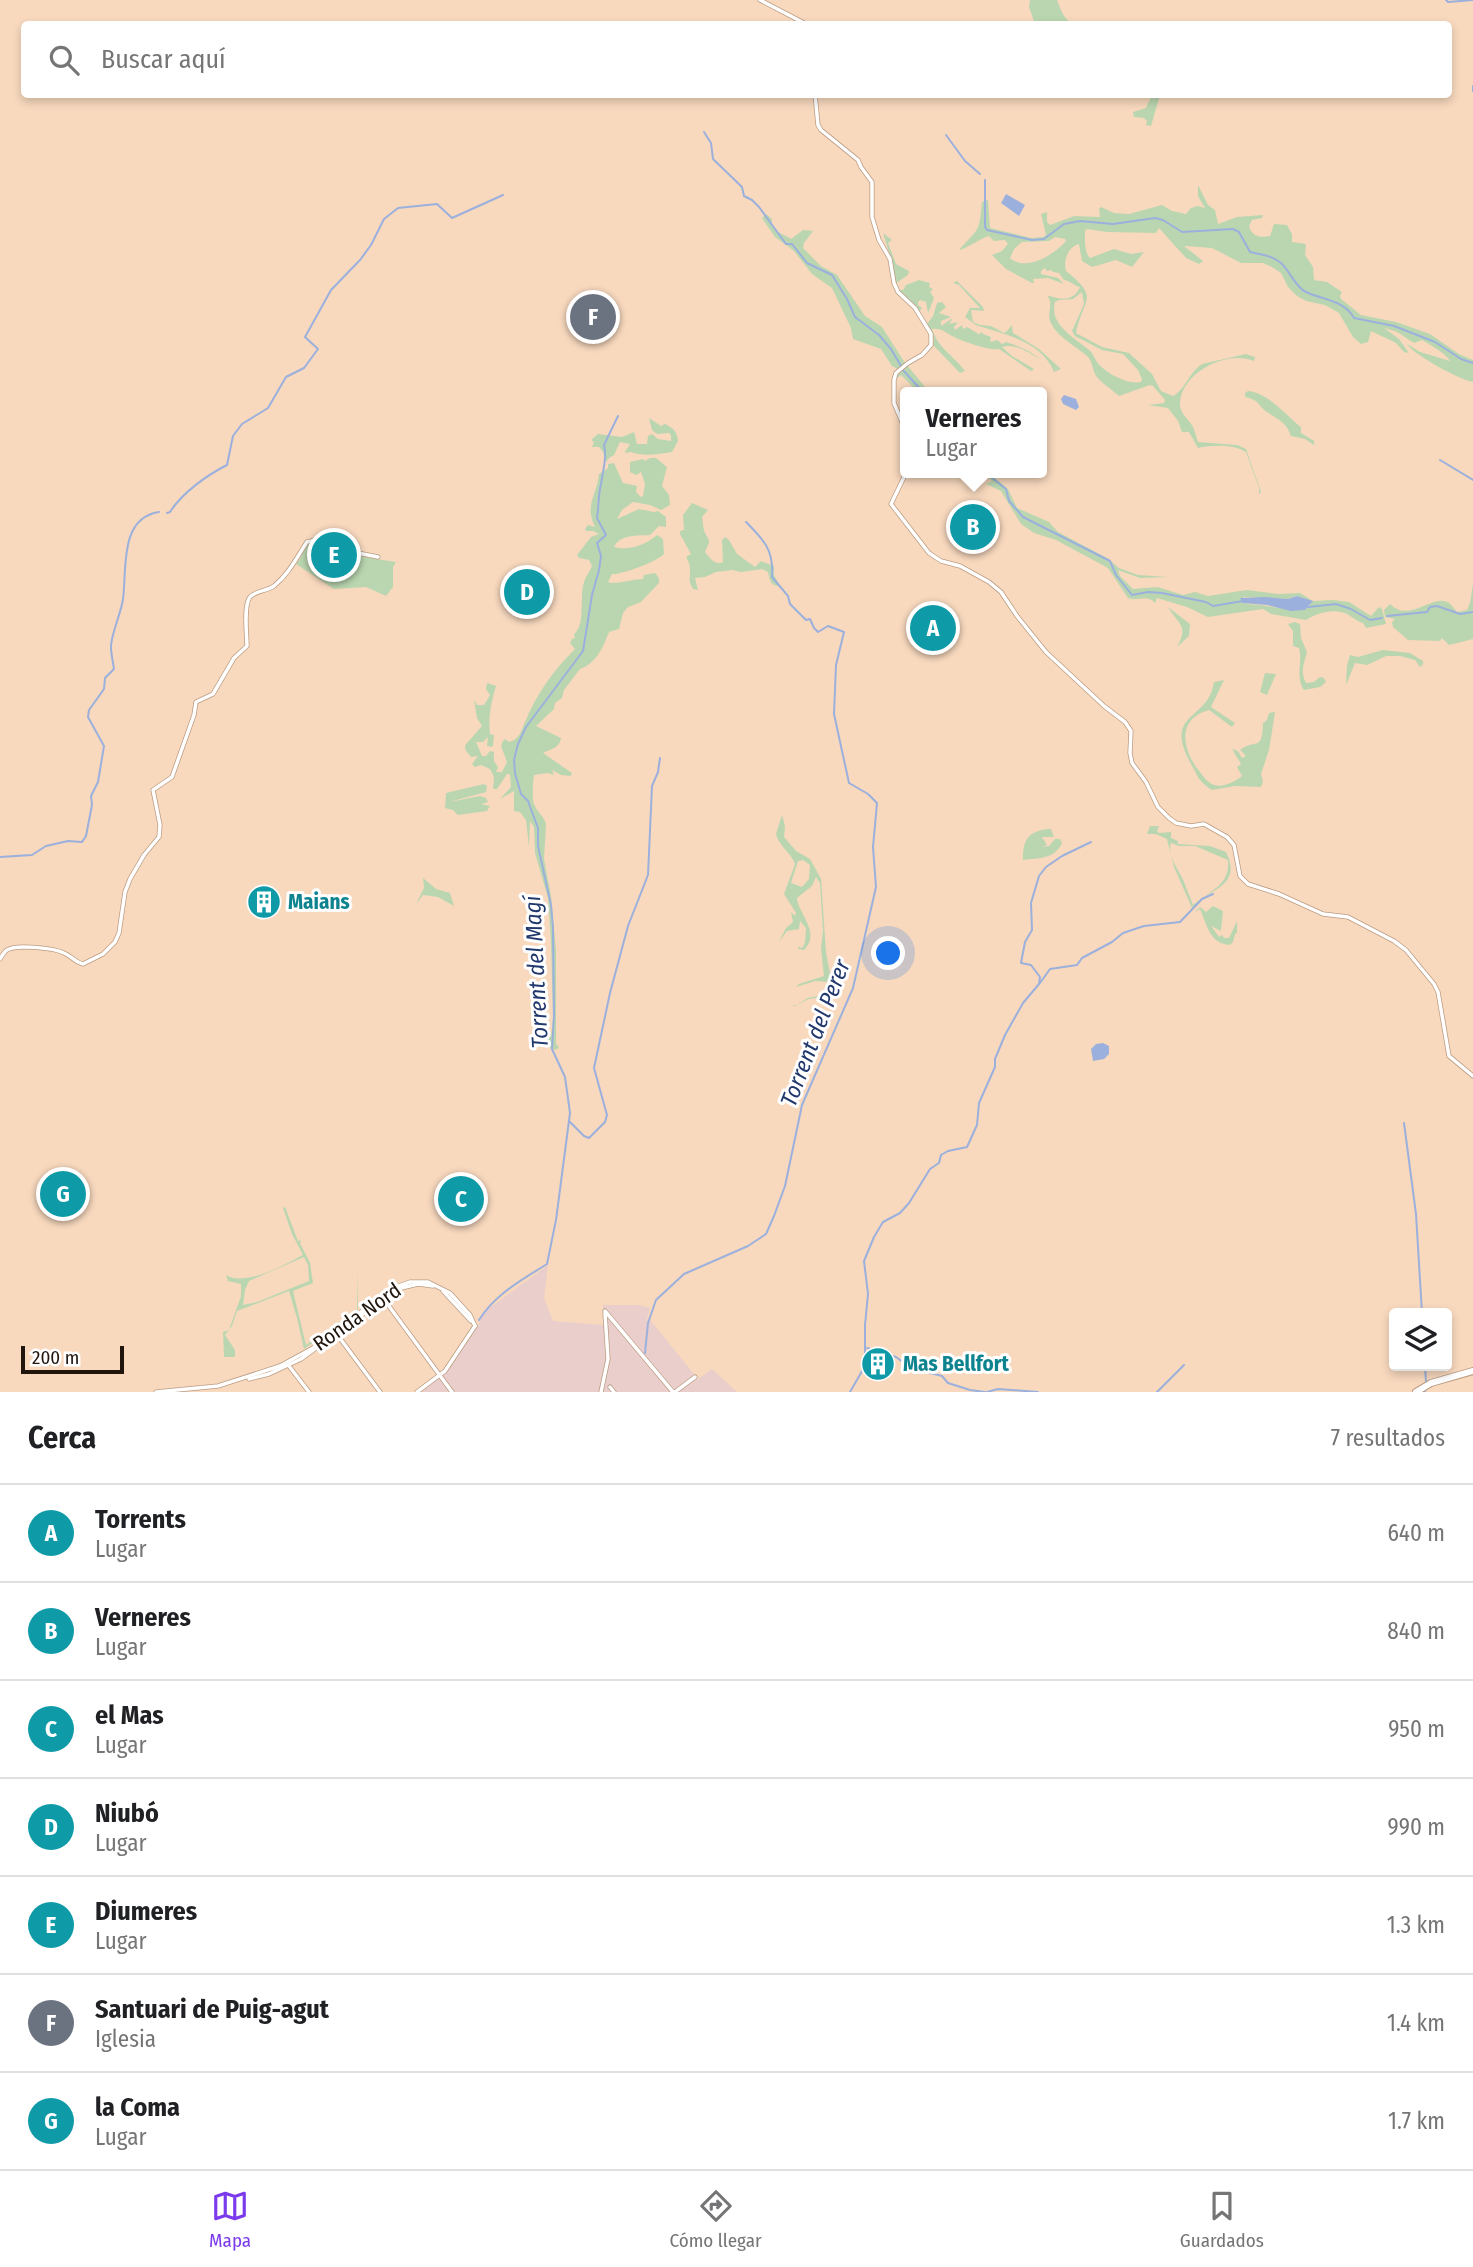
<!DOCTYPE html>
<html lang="es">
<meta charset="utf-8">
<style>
:root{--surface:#fff;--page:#f2f2f2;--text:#202124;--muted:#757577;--line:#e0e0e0;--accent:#7c3aed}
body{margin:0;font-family:"Fira Sans Condensed",sans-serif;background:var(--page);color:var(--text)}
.controls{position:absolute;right:21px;bottom:21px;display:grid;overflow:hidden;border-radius:7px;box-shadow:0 4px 10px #0003}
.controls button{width:63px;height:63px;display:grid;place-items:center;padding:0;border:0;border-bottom:2px solid var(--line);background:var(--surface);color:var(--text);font:35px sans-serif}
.scale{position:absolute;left:21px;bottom:18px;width:103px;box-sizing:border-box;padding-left:7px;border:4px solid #21160d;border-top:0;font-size:19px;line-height:24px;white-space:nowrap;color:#21160d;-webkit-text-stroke:5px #fff;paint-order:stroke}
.you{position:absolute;left:889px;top:954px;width:24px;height:24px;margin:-18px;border:5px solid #fff;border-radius:50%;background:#1a73e8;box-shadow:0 0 0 10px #1a73e833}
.badge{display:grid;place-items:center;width:46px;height:46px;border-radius:50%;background:var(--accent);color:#fff;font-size:23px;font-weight:700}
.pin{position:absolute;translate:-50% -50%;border:4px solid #fff;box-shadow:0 2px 7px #0006}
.popup{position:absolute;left:900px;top:387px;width:147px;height:91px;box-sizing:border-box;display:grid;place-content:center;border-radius:7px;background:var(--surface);filter:drop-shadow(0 2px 5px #0005);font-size:23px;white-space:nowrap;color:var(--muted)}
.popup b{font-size:26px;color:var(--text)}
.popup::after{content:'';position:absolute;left:50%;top:100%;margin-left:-14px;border:14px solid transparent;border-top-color:var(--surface)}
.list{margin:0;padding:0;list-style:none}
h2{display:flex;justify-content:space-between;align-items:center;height:91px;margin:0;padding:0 28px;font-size:30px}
h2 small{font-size:23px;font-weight:400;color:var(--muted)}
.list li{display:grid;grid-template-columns:46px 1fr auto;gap:21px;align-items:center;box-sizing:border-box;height:98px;padding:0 28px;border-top:2px solid var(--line)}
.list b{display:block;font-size:26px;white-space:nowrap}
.list p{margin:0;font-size:23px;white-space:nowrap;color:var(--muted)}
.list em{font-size:23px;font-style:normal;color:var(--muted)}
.icon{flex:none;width:38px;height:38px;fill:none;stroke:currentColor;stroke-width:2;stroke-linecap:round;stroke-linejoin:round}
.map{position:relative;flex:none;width:1473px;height:1392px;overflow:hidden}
.search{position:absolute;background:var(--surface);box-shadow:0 4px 10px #0003;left:21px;right:21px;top:21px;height:77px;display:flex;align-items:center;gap:18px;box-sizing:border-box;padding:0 24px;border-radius:7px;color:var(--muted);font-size:26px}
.sheet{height:777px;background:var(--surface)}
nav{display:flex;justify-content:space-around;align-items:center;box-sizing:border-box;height:98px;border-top:2px solid var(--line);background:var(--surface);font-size:19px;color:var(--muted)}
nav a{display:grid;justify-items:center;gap:4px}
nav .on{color:var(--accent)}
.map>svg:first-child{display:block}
</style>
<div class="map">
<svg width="1473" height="1392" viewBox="0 0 1473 1392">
<rect width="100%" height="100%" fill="#f8d9be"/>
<path fill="#e9cecb" d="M548 1265 544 1298 553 1321 603 1325V1305H638L650 1308 647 1320 651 1321 698 1379 712 1369 737 1392H422L447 1371 479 1323 484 1312Z"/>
<g fill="#bad6b0" fill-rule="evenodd">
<path d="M1030 0H1057C1061 10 1064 21 1075 24H1035L1029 7Z"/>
<path d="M1152 95H1160L1151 126 1146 125 1147 121 1144 118 1134 117 1133 112 1146 108Z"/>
<path d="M1198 185 1208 205 1215 210 1218 224 1237 217 1263 215 1262 218 1252 220 1249 226C1252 237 1261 238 1270 236L1274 224 1287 225 1292 234V242L1306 244 1305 255 1313 267 1314 280 1327 282 1342 292 1340 296 1341 299 1361 315 1396 322 1430 334 1459 354 1473 360V382C1460 380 1414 355 1407 344L1420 352 1450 361C1444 352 1432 346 1422 340L1414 343 1397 332 1384 328 1399 339 1409 353 1404 352 1396 343 1371 331 1368 342 1361 344 1353 337 1339 313 1325 305 1306 301 1297 296 1288 287 1281 273 1272 267 1263 263H1241L1212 248 1184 246 1203 261 1199 264 1186 258 1159 228 1156 233 1107 232 1087 229 1085 231C1085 239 1084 252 1090 258L1114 249 1131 254 1144 252 1132 267 1116 260 1092 267 1082 261 1079 244C1068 247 1063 260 1066 271 1101 299 1083 298 1076 333L1102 347 1129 353 1152 374 1161 391 1173 396C1186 389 1189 372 1202 364L1246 354 1255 357 1254 361C1228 350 1183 371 1180 402 1179 413 1188 418 1193 427 1195 431 1196 437 1198 442L1237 445 1246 449 1261 492 1259 494V488L1246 452C1234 444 1211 445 1198 448L1189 432H1182L1178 421 1168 408 1148 405 1164 403 1165 400 1153 386 1150 385 1119 396C1113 390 1099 382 1095 374 1092 367 1092 360 1086 355 1074 345 1056 336 1050 321 1047 312 1054 304 1047 295 1060 300 1074 302 1080 287 1074 286 1071 281 1064 280L1059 273 1053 272 1051 270 1047 271 1045 268 1041 271V274L1058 278 1064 284 1048 278 1033 279 1034 283H1032L1006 269 992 255 1002 251 1008 244 1005 240 994 241 989 236C979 239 970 247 959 250 979 227 979 234 982 202L988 200 990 228 1031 238 1043 237 1046 235 1041 214 1047 212V222L1050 225 1074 216 1100 217 1099 209 1101 207 1114 213 1129 214 1162 205 1172 211 1186 214 1191 208 1198 206 1205 208 1198 196ZM1055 237 1065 239 1066 241C1054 255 1026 272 1010 258L1014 249 1022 242 1049 241ZM1082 292 1084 304 1072 331 1075 336 1102 350 1123 354 1138 370 1142 379 1141 382C1128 385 1105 373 1097 362 1094 357 1093 353 1088 349 1073 337 1049 324 1055 302L1059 300 1073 299Z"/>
<path d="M766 214 772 219C770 233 781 232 791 239L803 230 813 231 804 243 803 248 821 266 837 275 865 316 882 327 905 363 898 369 892 366 881 349 853 339 851 328 832 288 812 274 794 251 775 237 762 218Z"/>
<path d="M883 233 892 240 888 243 896 264 909 271 908 275 895 284 891 259Z"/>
<path d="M919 280 930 283 929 287 933 289 930 292 934 298 928 313 926 302 920 300 918 302V305L922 308 919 312 899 290H903L906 285Z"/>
<path d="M957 281 983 307 984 311 971 310 973 322 980 325 991 326 1004 333 1007 331 1012 325 1013 333 1039 349 1061 369 1054 372C1042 342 1007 335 979 326 974 325 970 320 965 317L970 308H980L959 285 953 283Z"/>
<path d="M942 302 946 307 939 313 951 317 941 321V326L953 318 949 324 958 322 954 327 955 330 962 325 963 329 967 327 979 334 982 332 983 334 991 337 990 342 997 340 1002 344 1006 342C1019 346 1031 351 1041 360 1029 353 1016 343 1002 347L1012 356 1034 369 1031 371 999 349C990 351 964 342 954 337 945 333 943 328 932 329 937 347 954 356 965 371L960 373 933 345 934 339 927 324 933 316 937 303Z"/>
<path d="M907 365 929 392H918L901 375 896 379 897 396 896 377Z"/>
<path d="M1248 391C1269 393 1286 416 1301 427V433L1314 441V445L1305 439 1291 436C1286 422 1279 420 1267 412 1258 406 1260 400 1245 397V393Z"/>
<path d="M649 418 661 426 665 424C673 428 677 431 678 441L672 452C660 454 642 457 631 452L626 453 625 452 630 444 620 442 614 455 609 458 606 462 603 452 599 447H592L594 442 591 440 598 434 622 437 634 432 637 444H647L648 436 652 434 658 439 671 441V435L669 433 657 434 652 430Z"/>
<path d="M650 458H656L667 467 662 486 669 495 670 505 661 510 650 505 633 502 622 510 617 519 639 509 654 512 658 511 666 517V527L659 526 650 535C638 536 620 534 614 547 628 551 646 545 657 535L663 539 664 554C658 561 622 575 612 574L608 582C617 585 632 579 643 579L644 575 655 573 659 578V583L641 602 628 607 623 613 619 629 609 632C603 647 597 663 580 669L564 690 562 698 555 703 554 709 536 726 561 738C559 749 550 749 543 753L572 773 571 776 561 775 552 770 554 775 548 773 534 775C533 781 532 799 534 804 537 812 544 816 546 824L544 859 551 896 556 951V1044L559 1047 556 1050 545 1046 544 1043 551 1036 553 1019 551 942 548 898 535 853 534 827 530 821 529 847 526 820 520 812 514 811V791L500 799 511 787 510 774H507L497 789H493L494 777 490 769 481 765 475 767 472 764 478 756 471 757C460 744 466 746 474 735 477 732 479 729 482 726L477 718 474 700 477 705H484L490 695 486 689 487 683 496 686C491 703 488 717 490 734L494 735 493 746 491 747 487 746 488 737 483 742H476L482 756H486L490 751 494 752V761L498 767 496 772H502L507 762 501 746 503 741 505 739 509 742C520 739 521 731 525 722 537 693 553 671 575 649L570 643 572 639 575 638 574 634C585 626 580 600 583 586 585 577 589 573 592 566L589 560 579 558 577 555 591 537 599 534 593 531H586L585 529 588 525 595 527C584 505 597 495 599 474L608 468V464L614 463 623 483 637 486 636 492 641 497 643 496 645 484 641 472 636 475 630 472V462L643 459 645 461Z"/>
<path d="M983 473H989L1008 489 1017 508 1049 522 1058 532 1107 558 1119 568 1138 575 1168 577 1140 578 1118 570 1120 576 1133 589 1158 587 1183 595 1195 592 1208 596 1247 590 1278 594 1300 593 1313 601 1333 600 1349 602 1371 616 1379 607 1382 609 1386 624 1366 628 1363 623C1356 621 1353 617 1347 614 1334 608 1317 613 1306 620L1271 614 1263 609 1208 617 1187 607 1157 598 1155 603C1148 594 1137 602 1128 598L1108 568 1056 540 1034 533 1021 524 1001 491 986 484 992 481ZM1297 596 1312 601 1308 608C1285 611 1270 605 1247 604L1243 597 1288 599Z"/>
<path d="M692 503 708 510 702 517C703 521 703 529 705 533 711 544 710 539 705 552 710 558 715 566 723 562L722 540 725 537 729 540 737 554 755 567 761 561 774 566V575L780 586C770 586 770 580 768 572L762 569 741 572 732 570 716 572 705 577 695 578 698 590 693 589C685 577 695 572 686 557L691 554 680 534V531L684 530 683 515Z"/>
<path d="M311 542C319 543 324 546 333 549 353 555 375 559 396 562L393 567V587L386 596 366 587 334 589 296 564C303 558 302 546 311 542Z"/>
<path d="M1473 584V610L1471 613H1473V639L1449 645 1442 638 1440 641 1408 640 1393 627 1392 622 1395 619 1385 617 1384 610 1390 604C1410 624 1433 592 1449 603 1452 605 1454 609 1457 612L1467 610 1470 603Z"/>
<path d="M1168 607 1190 624 1189 636 1177 647C1189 626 1179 625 1168 607Z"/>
<path d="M1295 622 1300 624 1301 638 1307 652C1304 664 1300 671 1306 683L1314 682 1320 677 1324 678 1326 682 1320 687 1304 690C1295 676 1303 662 1299 648L1293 646V631L1288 624Z"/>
<path d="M1383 650 1410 653 1423 661V664L1420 667 1415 660 1400 656H1386L1367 665 1355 663 1346 685 1347 665 1350 655 1358 657Z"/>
<path d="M1265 673 1276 674 1267 695 1260 692Z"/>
<path d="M1224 680 1211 707 1235 723 1232 727 1209 710C1175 719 1183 752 1200 772 1203 776 1207 782 1212 784 1221 789 1235 782 1242 776L1237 767 1241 764 1232 749 1238 751 1242 758 1246 756 1240 750C1257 738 1262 752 1263 723L1267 720 1269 713 1275 712 1269 750 1261 774 1263 782 1261 787 1235 786 1212 790C1198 781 1199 778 1191 764 1162 711 1208 722 1214 682Z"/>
<path d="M484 784 487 786 486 792 449 802 480 796 486 798 488 802 481 804 490 806 487 811 458 815 453 810 445 808 446 793Z"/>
<path d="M782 815 785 826 784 837 796 851 810 859 821 879 826 952 834 995 809 999 795 1006 792 1005H797L808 998 827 994 832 989 829 982 815 981 796 987 799 984 824 976 821 949 823 930 820 883 816 877 812 886 797 898V900C802 918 820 934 804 950L798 949 799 946 800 948 803 947 805 942 806 928 800 921 799 929 787 931 779 942 786 928 793 922 791 912 795 916 796 913 784 894 795 864C791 852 779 847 776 834ZM803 860 810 865 809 879 802 887 791 883 798 861Z"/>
<path d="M1150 826H1159L1157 831 1159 833 1171 832V838L1178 841V844L1210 846 1226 852C1239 878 1223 886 1204 897 1199 900 1196 905 1192 908L1174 867 1167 839 1156 834H1147ZM1171 843 1179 846H1195L1228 860C1231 885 1208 892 1193 905 1190 897 1187 890 1184 882 1179 869 1167 857 1171 843Z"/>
<path d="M1048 829H1051L1054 837H1042L1047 845 1042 847 1049 846 1055 839H1060L1062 843C1055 859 1039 858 1023 860 1023 840 1027 832 1048 829Z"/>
<path d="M423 878 436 889 450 893 454 906 438 897 423 895 416 904 424 888Z"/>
<path d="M1213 906 1223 911 1221 931 1211 926 1219 937 1222 935 1224 938H1229L1237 921V933L1235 934 1233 942 1230 945C1210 944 1207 925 1200 909L1194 913 1200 907 1206 912Z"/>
<path d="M285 1207 298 1241 301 1240 300 1243 310 1263 313 1283 293 1291 306 1345 357 1310 358 1271V1310L304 1349 297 1318 289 1291 237 1311 232 1326 225 1335 235 1350V1357H224L223 1332 229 1330 241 1296V1284L228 1281 226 1275C244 1287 285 1265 303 1255L292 1234 283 1208ZM304 1257 308 1265 309 1281 257 1302 243 1305 245 1290 249 1281Z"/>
</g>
<g fill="#9bb0dc">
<path d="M1006 194 1025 205 1019 216 1001 203Z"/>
<path d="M1064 395 1076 399 1079 407 1076 410 1063 404 1061 399Z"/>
<path d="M1297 596 1313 601 1305 610 1291 611 1267 605 1243 603 1240 598 1265 597 1288 599Z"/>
<path d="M1103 1043 1109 1046V1054L1104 1059 1093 1061 1091 1049 1096 1044Z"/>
</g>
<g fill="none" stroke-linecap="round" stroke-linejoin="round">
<g stroke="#9bb0dc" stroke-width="2">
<path d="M1446 0 1448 2 1473 0"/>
<path d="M1473 86V91"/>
<path d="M704 132 711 143 713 159 742 187 744 196 752 200 759 207 786 244H792L807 263 832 275 847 299 855 317 879 335 891 349 901 366"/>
<path d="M946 135 965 161 980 174"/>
<path d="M985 180V227L987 230 1032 240 1044 239 1064 224 1080 221 1113 224 1155 218 1163 220 1182 232 1233 229 1239 232 1250 252C1262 255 1271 255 1281 263 1290 271 1295 287 1306 292 1323 300 1344 300 1354 318L1394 326 1435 342 1461 359 1473 363"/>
<path d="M903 370 923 392"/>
<path d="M1440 460 1473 480"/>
<path d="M986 473 1006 489 1009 501 1023 517 1110 561 1116 575 1132 595 1148 592 1162 593 1206 602 1213 606 1243 601"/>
<path d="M167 513 170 512C182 493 207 475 227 465L233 436 242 424 268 408 286 377 304 368 318 349 305 337 331 290 360 260 371 245 384 219 398 208 437 204 452 218 503 195"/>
<path d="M1308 607 1336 604 1351 609 1370 620 1382 618"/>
<path d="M1387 616 1427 612 1430 607 1437 606 1460 614 1473 612"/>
<path d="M0 857 32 855 46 846 68 841 82 842 86 836 92 805 91 796 98 782 104 746 88 717 89 710 104 689 105 678 114 669C113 662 111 654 111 647 111 634 121 614 123 599 127 569 119 518 159 512"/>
<path d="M1040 983 1050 969 1077 965 1082 958 1112 942 1123 933 1144 926 1180 922 1202 899 1213 894"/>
<path d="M570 1122 584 1136 589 1138 605 1122 607 1115 594 1068 610 993 628 926 648 875 652 786 658 772 660 758"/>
<path d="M1404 1123 1416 1214 1422 1313"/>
<path d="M479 1320C495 1294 522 1280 547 1264L556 1220 570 1113 565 1077 552 1049 554 1016 553 928 551 905 538 846V828L528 801 521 794 515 773 514 760 518 744 526 727 583 651 592 595 599 570 601 556 597 543 606 535 597 518C599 506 598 495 601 484 603 470 607 458 604 445L618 416"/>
<path d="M867 1348 896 1357 911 1368 942 1376 948 1383 970 1390 985 1392"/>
<path d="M645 1353 648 1323 656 1300 684 1274 748 1246 766 1234 774 1216 785 1186 802 1105 853 988 876 887 873 847 877 803 868 794 849 783 834 714 836 665 844 632 828 626 818 632 814 628 810 619 806 620 790 604 788 596 772 577C774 550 764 540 746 522"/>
<path d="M1425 1366 1426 1382"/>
<path d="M1425 1391V1392"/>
<path d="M850 1392 865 1366V1325L868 1294 864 1261 874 1237 883 1222 900 1213 909 1203 930 1169 939 1163 941 1155 948 1151 967 1147 977 1125 979 1103 995 1067V1059L1005 1035 1023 1003 1039 984 1040 977 1031 965 1021 963 1025 942 1032 930 1031 903 1039 876 1046 867 1062 856 1091 842"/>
<path d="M987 1392 998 1389 1038 1392"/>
<path d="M1157 1392 1184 1365"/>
</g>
<g stroke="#ba9c83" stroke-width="5">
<g id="street">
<path d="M760 0 806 24"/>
<path d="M815 94 818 125 821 130 858 160 861 167 872 182V217L879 240 890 259 894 283 898 292 915 308 931 334V345L922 355 908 363 896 373 894 380V403L905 429"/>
<path d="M906 473 891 504 929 553 941 561 960 566 989 582 1001 592 1017 616 1046 652 1104 706 1125 722 1131 731 1130 753 1132 763 1146 782 1158 807 1169 818 1176 823 1191 826 1204 824 1227 837 1234 845 1240 876 1248 884 1279 894 1323 914 1348 917 1394 941 1406 950 1434 984 1438 992 1449 1056 1473 1076"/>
<path d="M0 959C1 957 5 951 7 950 16 944 54 948 64 953 71 956 75 962 83 964L103 954 115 942 119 933 125 892 130 879 144 855 159 837 160 825 153 790 172 777 194 715 196 702 213 694 234 658 247 646C247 635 243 606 250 597 255 591 267 591 274 586 289 574 297 557 307 542L316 540 333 548 378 557"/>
<path d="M443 1291 471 1321"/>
<path d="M383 1298 452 1392"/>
<path d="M605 1311 673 1392"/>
<path d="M336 1333 380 1392"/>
<path d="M289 1366 309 1392"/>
<path d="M249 1379 269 1374 301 1359 397 1289 418 1284 433 1286"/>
<path d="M610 1387 614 1392"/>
<path d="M156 1392 218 1386 280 1366 313 1348 393 1288 410 1282H428L450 1293 470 1315 475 1326"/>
<path d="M417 1392 445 1371 475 1326"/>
<path d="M601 1392 608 1359 605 1313"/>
<path d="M675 1392 695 1377"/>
</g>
</g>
<g stroke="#ba9c83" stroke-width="8">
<path id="secondary" d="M1416 1392 1431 1383 1473 1371"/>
</g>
<use href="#street" stroke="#fff" stroke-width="3.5"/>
<use href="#secondary" stroke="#fff" stroke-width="6"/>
</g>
<defs>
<g id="building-disc" transform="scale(1.75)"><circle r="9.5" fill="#0f9aa8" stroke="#fff"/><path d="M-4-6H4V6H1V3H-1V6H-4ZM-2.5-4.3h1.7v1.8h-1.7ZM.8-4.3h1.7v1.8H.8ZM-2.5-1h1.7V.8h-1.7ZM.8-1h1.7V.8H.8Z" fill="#fff"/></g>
</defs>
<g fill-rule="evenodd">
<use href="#building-disc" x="264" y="902"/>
<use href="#building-disc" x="878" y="1364"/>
</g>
<g text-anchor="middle" stroke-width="6" stroke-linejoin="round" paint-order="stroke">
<g font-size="21" font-weight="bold" fill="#0d838f" stroke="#fff" text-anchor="start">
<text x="288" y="909">Maians</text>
<text x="903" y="1371">Mas Bellfort</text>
</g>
<g font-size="21" fill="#21160d" stroke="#fff">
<text transform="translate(357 1317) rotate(-35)" y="7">Ronda Nord</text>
</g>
<g font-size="23" font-style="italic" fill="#21386d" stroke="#fff">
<text transform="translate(536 972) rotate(-93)" y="8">Torrent del Magí</text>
<text transform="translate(815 1033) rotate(-69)" y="8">Torrent del Perer</text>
</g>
</g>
</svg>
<div class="controls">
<button><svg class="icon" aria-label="layers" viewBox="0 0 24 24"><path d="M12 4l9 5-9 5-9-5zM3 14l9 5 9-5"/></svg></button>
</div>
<div class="scale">200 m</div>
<div class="you"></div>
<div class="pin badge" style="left:933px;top:628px;background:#0f9aa8">A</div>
<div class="pin badge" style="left:973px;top:527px;background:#0f9aa8">B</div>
<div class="popup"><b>Verneres</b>Lugar</div>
<div class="pin badge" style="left:461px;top:1199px;background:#0f9aa8">C</div>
<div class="pin badge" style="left:527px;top:592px;background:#0f9aa8">D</div>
<div class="pin badge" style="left:334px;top:555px;background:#0f9aa8">E</div>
<div class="pin badge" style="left:593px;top:317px;background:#6b7280">F</div>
<div class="pin badge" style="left:63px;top:1194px;background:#0f9aa8">G</div>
<div class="search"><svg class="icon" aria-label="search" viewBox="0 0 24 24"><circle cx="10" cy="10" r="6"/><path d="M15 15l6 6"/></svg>Buscar aquí</div>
</div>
<section class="sheet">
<h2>Cerca<small>7 resultados</small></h2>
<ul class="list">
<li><span class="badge" style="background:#0f9aa8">A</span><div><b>Torrents</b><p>Lugar</p></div><em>640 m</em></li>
<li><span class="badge" style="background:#0f9aa8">B</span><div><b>Verneres</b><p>Lugar</p></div><em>840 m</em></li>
<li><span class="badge" style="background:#0f9aa8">C</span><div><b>el Mas</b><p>Lugar</p></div><em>950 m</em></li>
<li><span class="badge" style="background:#0f9aa8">D</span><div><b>Niubó</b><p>Lugar</p></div><em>990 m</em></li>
<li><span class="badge" style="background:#0f9aa8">E</span><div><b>Diumeres</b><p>Lugar</p></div><em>1.3 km</em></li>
<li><span class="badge" style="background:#6b7280">F</span><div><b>Santuari de Puig-agut</b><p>Iglesia</p></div><em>1.4 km</em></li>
<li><span class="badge" style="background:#0f9aa8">G</span><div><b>la Coma</b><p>Lugar</p></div><em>1.7 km</em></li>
</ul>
</section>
<nav>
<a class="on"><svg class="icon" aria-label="map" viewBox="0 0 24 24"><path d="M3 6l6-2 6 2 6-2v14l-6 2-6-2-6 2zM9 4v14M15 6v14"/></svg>Mapa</a>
<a><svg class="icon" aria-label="directions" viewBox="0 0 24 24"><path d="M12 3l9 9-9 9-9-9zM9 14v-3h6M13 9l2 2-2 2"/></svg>Cómo llegar</a>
<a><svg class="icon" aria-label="saved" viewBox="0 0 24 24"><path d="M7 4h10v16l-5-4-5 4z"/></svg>Guardados</a>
</nav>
